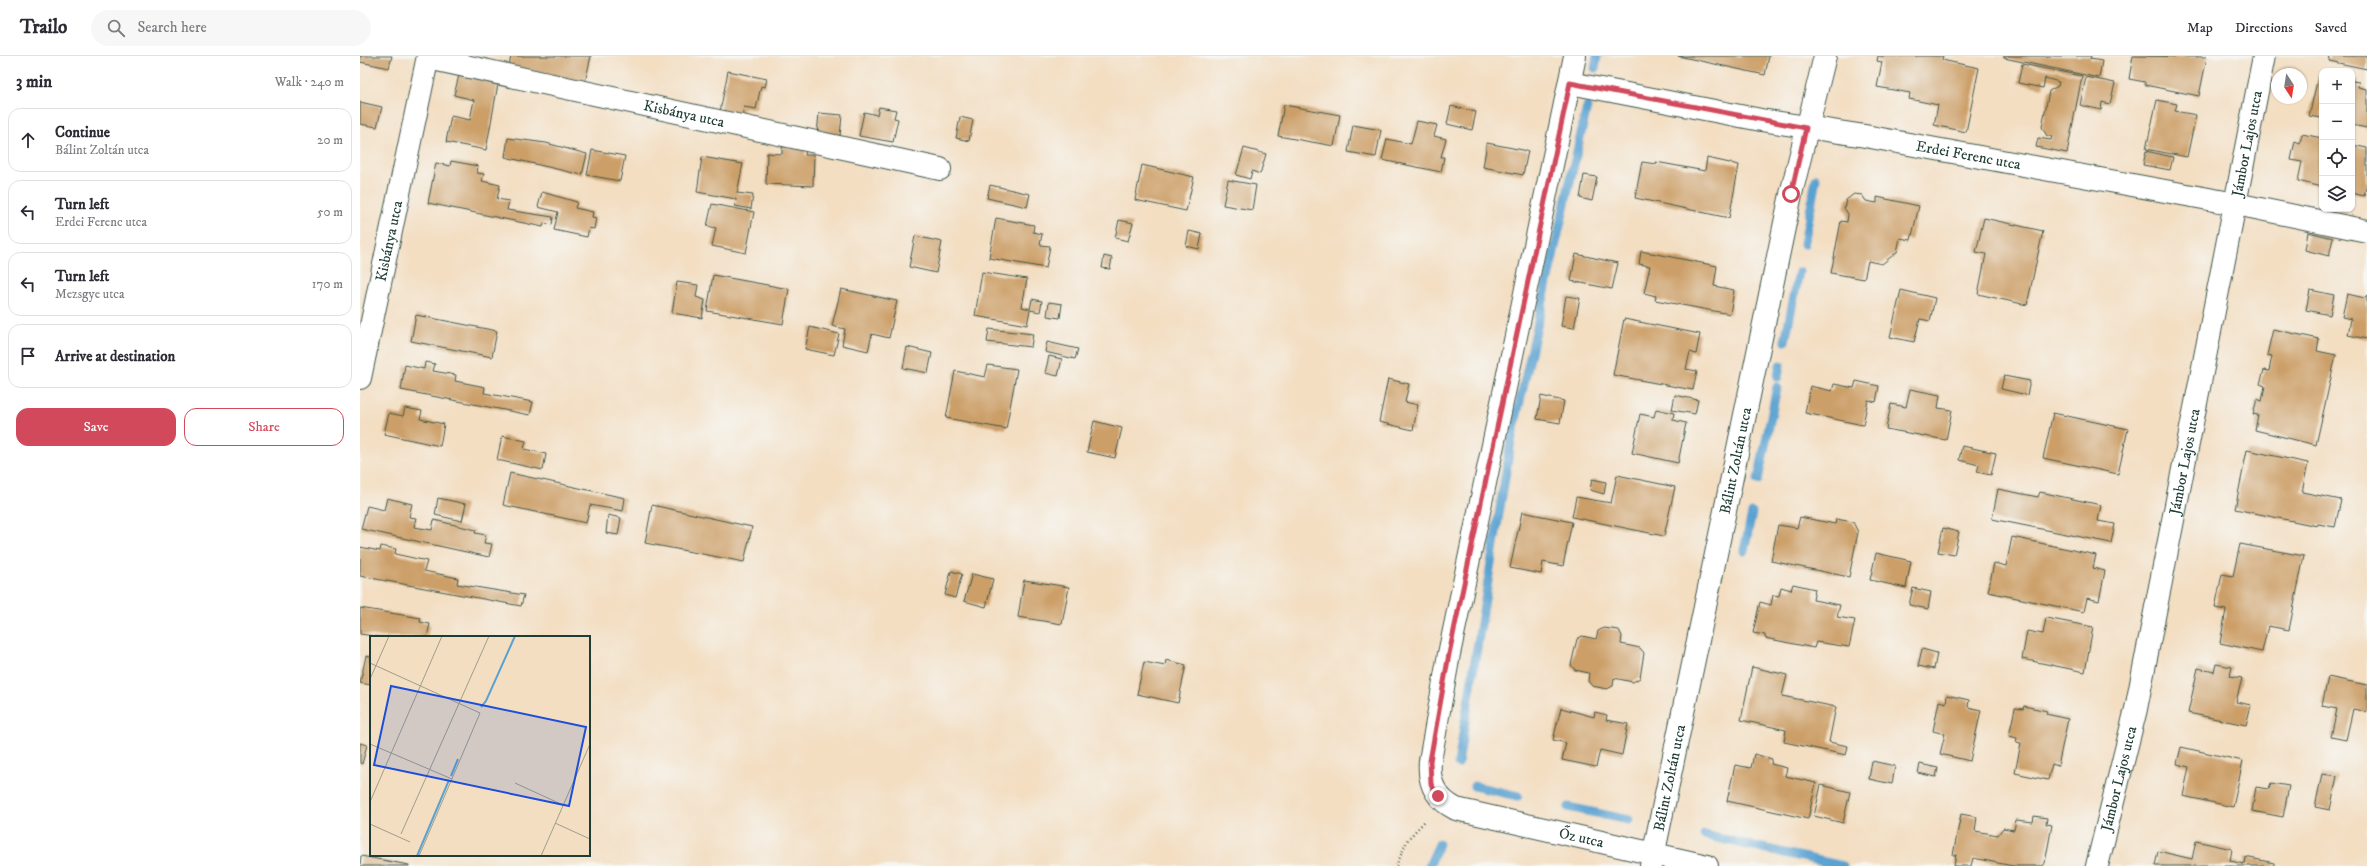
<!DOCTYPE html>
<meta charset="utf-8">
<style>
:root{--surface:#fff;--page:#f7f7f7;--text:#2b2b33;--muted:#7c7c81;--line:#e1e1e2;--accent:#d1495b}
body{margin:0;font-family:"IM FELL DW Pica",serif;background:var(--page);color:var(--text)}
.controls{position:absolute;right:12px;top:12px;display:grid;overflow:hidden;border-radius:8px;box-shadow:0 1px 3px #0004}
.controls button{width:36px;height:36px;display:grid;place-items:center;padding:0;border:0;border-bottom:1px solid var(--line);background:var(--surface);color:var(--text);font:20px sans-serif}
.compass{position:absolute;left:1911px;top:12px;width:36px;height:36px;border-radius:50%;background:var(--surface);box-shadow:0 1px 3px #0004;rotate:168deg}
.stop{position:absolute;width:12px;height:12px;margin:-9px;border:3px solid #d1495b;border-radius:50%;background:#fff}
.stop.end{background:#d1495b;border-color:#fff;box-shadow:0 1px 4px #0008}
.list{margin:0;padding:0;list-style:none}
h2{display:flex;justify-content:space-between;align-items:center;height:52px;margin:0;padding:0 16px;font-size:17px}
h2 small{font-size:13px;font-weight:400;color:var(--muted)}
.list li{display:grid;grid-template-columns:26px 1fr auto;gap:12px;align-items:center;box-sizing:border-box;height:64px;margin:0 8px 8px;padding:0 8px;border:1px solid var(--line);border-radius:12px}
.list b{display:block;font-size:15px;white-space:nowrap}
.list p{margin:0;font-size:13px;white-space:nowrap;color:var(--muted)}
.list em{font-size:13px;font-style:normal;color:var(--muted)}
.actions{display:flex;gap:8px;padding:12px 16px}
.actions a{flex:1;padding:9px 0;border:1px solid var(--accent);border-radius:12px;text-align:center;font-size:14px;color:var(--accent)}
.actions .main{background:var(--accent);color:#fff}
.icon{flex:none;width:22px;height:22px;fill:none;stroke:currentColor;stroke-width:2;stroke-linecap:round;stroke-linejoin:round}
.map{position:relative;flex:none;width:2007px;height:810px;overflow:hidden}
header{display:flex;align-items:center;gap:24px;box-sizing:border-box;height:56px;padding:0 20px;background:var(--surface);border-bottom:1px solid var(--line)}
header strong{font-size:19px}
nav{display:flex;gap:22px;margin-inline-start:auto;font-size:14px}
.search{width:280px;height:36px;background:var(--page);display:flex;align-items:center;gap:10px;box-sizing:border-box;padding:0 14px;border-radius:22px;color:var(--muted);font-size:15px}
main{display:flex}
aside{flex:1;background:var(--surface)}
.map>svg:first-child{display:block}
</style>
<header>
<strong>Trailo</strong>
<div class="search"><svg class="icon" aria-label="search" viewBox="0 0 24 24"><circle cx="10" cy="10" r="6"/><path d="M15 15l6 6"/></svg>Search here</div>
<nav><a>Map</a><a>Directions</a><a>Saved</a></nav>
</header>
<main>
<aside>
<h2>3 min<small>Walk · 240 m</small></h2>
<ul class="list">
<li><svg class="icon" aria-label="ahead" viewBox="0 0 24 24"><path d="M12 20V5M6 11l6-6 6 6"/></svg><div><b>Continue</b><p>Bálint Zoltán utca</p></div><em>20 m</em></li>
<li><svg class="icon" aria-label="left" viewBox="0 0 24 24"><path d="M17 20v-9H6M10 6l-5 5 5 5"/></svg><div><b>Turn left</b><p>Erdei Ferenc utca</p></div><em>50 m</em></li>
<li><svg class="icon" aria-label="left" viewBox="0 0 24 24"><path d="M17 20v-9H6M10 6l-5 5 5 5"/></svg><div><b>Turn left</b><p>Mezsgye utca</p></div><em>170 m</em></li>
<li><svg class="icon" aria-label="arrive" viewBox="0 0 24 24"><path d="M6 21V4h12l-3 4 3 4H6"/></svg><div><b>Arrive at destination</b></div></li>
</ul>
<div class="actions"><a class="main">Save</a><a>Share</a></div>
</aside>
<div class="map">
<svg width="2007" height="810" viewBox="0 0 2007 810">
<rect width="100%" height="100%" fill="#f6f6f2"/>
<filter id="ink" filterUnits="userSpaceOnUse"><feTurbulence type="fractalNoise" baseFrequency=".025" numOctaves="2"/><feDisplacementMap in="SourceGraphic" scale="8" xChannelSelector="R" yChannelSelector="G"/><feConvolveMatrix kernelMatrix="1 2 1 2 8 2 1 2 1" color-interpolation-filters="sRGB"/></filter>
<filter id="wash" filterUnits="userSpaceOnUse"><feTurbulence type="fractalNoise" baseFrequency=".012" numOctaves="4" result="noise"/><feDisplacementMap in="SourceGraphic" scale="16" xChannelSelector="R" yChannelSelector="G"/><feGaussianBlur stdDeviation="0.9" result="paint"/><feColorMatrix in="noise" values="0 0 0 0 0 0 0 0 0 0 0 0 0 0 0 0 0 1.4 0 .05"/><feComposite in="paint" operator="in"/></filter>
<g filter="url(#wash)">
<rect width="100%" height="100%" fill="#f3dec2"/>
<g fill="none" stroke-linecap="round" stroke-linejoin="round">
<g stroke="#5aa2d1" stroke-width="9">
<path d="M1235 12 1237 0"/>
<path d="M1444 188 1456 123"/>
<path d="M1425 285 1439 216"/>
<path d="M1418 321 1420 309"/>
<path d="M1398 424 1417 331"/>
<path d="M1384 495 1392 457"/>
<path d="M1098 708 1151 385 1227 51"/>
<path d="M1114 730 1158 740"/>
<path d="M1208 751 1269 764"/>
<path d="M1344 779 1483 810"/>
<path d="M1069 810 1079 788"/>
</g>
</g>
<g id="blocks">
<g fill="#cc9f68">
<path d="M0 0H32L29 12 0 6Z"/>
<path d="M151 0H231L225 27 149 10Z"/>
<path d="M1318 0H1409L1405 19Z"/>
<path d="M1518 0H1583L1582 4 1619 12 1606 76 1574 69 1578 49 1549 43 1550 37 1517 31 1522 6 1517 5Z"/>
<path d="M1644 0H1731L1730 3 1742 5 1739 22 1644 2Z"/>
<path d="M1773 0 1847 1 1839 40 1785 29V26L1769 23Z"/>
<path d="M1970 0H2007V13L1969 5Z"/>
<path d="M1662 8 1722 20 1707 97 1676 91 1678 82 1691 84 1692 80H1687L1682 71 1689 35 1698 30 1699 26 1685 22 1683 32 1658 27Z"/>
<path d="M368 15 407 23 405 31 401 30 396 53 384 51 382 60 360 56Z"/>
<path d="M99 19 138 28 126 94 86 86 91 60 110 64 114 44 94 39Z"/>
<path d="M1726 21 1755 27 1750 48 1742 46 1741 54 1720 49Z"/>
<path d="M1958 22 1962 23V62L1949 60Z"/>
<path d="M1992 25 1999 26 1998 31 2007 33V72L1992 69Z"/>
<path d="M1797 44 1817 48 1815 55 1836 59 1827 101 1786 93Z"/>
<path d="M0 46 22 51 17 71 0 68Z"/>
<path d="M924 49 980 59 974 90 918 80Z"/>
<path d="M1091 50 1116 56 1112 74 1087 68Z"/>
<path d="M519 51 536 54 534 62 538 63 533 86 499 80 504 56 517 59Z"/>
<path d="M459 57 482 59 480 80 457 78Z"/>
<path d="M600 61 613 64 609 85 596 82Z"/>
<path d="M1057 65 1077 69 1074 80 1086 83 1081 101H1084L1081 116 1022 104 1027 83 1051 88Z"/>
<path d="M993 69 1021 74 1016 101 988 96Z"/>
<path d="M1942 78 1962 82V131L1938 125 1942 106 1931 104 1935 85 1940 87Z"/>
<path d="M148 82 186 87 227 98 222 119 145 101Z"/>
<path d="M1127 87 1168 95 1163 119 1123 111Z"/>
<path d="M1992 89 2007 92V127L2004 140 1992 137Z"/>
<path d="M422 91 446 92 445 99H454L453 130 406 128 407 97 422 98Z"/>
<path d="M884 92 906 98 900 118 892 115 890 123 876 119Z"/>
<path d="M232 94 265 100 260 125 227 119Z"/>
<path d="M1786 95 1813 101 1810 114 1783 109Z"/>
<path d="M342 101 383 108 377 137 393 139 391 153 375 150 376 143 337 136Z"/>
<path d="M1347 102 1379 109 1369 162 1275 142 1282 106 1296 108V106L1345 115Z"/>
<path d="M91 105 118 110 117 117 124 118 122 125 140 129 137 143 149 145 147 154 193 161 192 169 184 167 183 171 68 147 76 107 90 110Z"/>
<path d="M782 109 834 121 826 155 775 144Z"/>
<path d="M1224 119 1237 121 1232 145 1220 142Z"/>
<path d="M868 124 896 129 892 154 863 149Z"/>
<path d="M630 129 670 138 667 151 627 142Z"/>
<path d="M182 136 217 146 215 152 233 156 232 161 236 162 234 173 229 172 227 181 194 174 198 156 178 151Z"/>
<path d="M1494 138 1502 139 1506 145 1517 147V141L1559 150 1551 184 1540 182 1537 196 1522 208 1508 205 1504 223 1471 217 1481 165 1487 166 1488 158 1484 152 1486 144Z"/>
<path d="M352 148 394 156 386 197 352 190 356 172 347 170Z"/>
<path d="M636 162 674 169 673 176 682 178 680 189 690 190 686 212 629 202Z"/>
<path d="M1624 162 1683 175 1667 249 1618 238 1626 198 1616 196Z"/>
<path d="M759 164 773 167 768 185 755 182Z"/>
<path d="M829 175 842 178 839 193 826 190Z"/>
<path d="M1948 176 1973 182 1969 200 1945 194Z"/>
<path d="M555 180 582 186 576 217 549 211Z"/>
<path d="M1281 195 1357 210 1354 230 1374 234 1370 258 1295 244 1296 240 1284 237 1290 210 1279 208Z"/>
<path d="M1216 198 1258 207 1252 233 1211 225Z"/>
<path d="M744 200 752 202 750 213 742 212Z"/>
<path d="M622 216 667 223 662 251 670 253 672 243 682 245 680 256 670 254 667 269 615 260Z"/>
<path d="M353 219 429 233 423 268 347 255Z"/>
<path d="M317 226 338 229 336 241 345 244 342 262 312 257Z"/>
<path d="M481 233 537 245 529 282 512 278 508 295 482 289 485 273 472 270Z"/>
<path d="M1541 234 1575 242 1570 265 1560 263 1554 286 1530 281Z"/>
<path d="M1950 234 1974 239 1970 259 1946 254Z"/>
<path d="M1987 238 2005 242 2007 240V283L1988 279 1991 263 1982 261Z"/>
<path d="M1206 240 1220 242 1214 272 1201 270Z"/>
<path d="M689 246 702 248 700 262 687 260Z"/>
<path d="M56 259 137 275 132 301 51 285Z"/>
<path d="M1264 263 1340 278 1336 298 1330 296 1326 313 1337 315 1333 334 1253 319Z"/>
<path d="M450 271 479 278 474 299 445 293Z"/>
<path d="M629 273 673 278 671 291 627 286Z"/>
<path d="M1913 273 1959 283 1957 295 1976 299 1956 389 1895 374 1898 359 1893 358 1897 343 1902 345 1905 330 1900 328 1904 314 1909 315 1912 300 1907 299Z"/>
<path d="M687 286 718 293 715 303 685 296Z"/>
<path d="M547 291 572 297 568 317 543 312Z"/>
<path d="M689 300 702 303 698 320 685 317Z"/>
<path d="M65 306 75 308 73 315 96 319 95 325 125 331 124 337 173 346 170 359 41 334 45 309 64 313Z"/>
<path d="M628 309 657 313 646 373 586 362 595 315 625 321Z"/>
<path d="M1644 320 1670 325 1667 339 1641 333Z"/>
<path d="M1028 323 1049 328 1045 346 1058 349 1053 374 1019 366Z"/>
<path d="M1496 325 1519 330 1516 346 1508 344 1503 369 1445 357 1450 330 1472 335 1474 328 1494 332Z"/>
<path d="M1550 333 1580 339 1578 352 1592 354 1586 384 1526 373 1531 348 1546 351Z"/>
<path d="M1315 339 1338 344 1335 358 1312 354Z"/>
<path d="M1181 340 1204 345 1200 367 1177 363Z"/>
<path d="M45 352 62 355 60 363 84 368 80 390 24 378 29 357 43 360Z"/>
<path d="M1296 353 1314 357 1313 364 1326 367 1318 407 1272 397 1280 358 1294 361Z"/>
<path d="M1693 357 1768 373 1758 418 1683 402Z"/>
<path d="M734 365 762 372 755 402 727 396Z"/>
<path d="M142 380 166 385 164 393 186 398 183 414 137 404Z"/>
<path d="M1602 390 1636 397 1631 419 1617 416 1619 409 1599 404Z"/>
<path d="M1887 394 1948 407 1942 436 1981 444 1975 471 1958 468 1957 470 1875 453Z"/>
<path d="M150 417 265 442 263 455 230 449 226 467 143 449Z"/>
<path d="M1257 419 1315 431 1304 480 1212 461 1216 441 1251 447Z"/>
<path d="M1232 423 1246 426 1244 438 1230 434Z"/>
<path d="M1638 433 1678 441 1680 436 1741 449 1738 465 1755 468 1751 487 1632 463Z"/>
<path d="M27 442 52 448 49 461 56 462 54 471 72 474 74 464 116 474 115 477 126 479 124 487 132 488 129 501 1 473 7 450 24 454Z"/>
<path d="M78 442 106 448 102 465 75 459Z"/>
<path d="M292 449 392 471 384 506 285 487Z"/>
<path d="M1162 456 1212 466 1203 510 1183 506 1181 518 1150 512Z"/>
<path d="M248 459 261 462 258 479 246 477Z"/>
<path d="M1440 461 1475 468 1476 463 1493 466 1498 476 1489 521 1411 505 1418 469 1437 472Z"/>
<path d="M1583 472 1599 476 1594 499 1578 496Z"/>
<path d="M1652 481 1736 499 1733 512 1745 515 1739 545 1727 542 1724 556 1628 536 1634 507 1646 510Z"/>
<path d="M1880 488 1944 500 1929 574 1908 570 1902 596 1860 587 1866 554 1855 552 1862 518 1873 520Z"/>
<path d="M21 490 36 493 35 498 67 505 64 515 98 522 97 528 164 539 161 550 0 520V491L20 495Z"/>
<path d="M1516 497 1551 505 1546 532 1510 524Z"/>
<path d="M591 515 602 518 595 542 585 539Z"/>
<path d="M612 518 633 523 626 551 604 545Z"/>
<path d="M664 524 709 531 702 568 658 561Z"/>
<path d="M1433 528 1455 533 1453 544 1480 549 1477 561 1495 564 1489 591 1456 586 1454 592 1405 582V579L1393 577 1400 546 1411 549 1413 539 1419 540 1421 531 1431 534Z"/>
<path d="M1553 532 1571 536 1568 553 1549 549Z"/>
<path d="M0 552 61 562 60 566 70 568 67 581H21L0 578Z"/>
<path d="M1686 562 1733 571 1725 616 1662 603 1667 575 1683 578Z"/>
<path d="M1244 572 1259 574 1262 580 1261 588 1280 592 1284 597 1280 622 1273 626 1254 622 1253 630 1247 633 1232 630 1228 625 1229 617 1215 614 1211 609 1217 583 1222 580 1236 583 1238 575Z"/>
<path d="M1562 593 1577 597 1574 613 1558 610Z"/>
<path d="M6 600 11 601V629L0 627Z"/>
<path d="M806 604 826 609 818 647 777 638 784 606 805 610Z"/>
<path d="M1856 608 1872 611 1870 620 1882 622 1876 646 1891 649 1886 669 1828 657 1838 612 1854 616Z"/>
<path d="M1392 611 1427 619 1422 640 1476 651 1469 686 1488 690 1486 699 1424 686 1426 674 1381 664Z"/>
<path d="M1968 621 2007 629V656L1993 653 1986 684 1971 681 1977 653 1962 650Z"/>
<path d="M1587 639 1609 644 1608 651 1621 654 1610 705 1580 698 1585 678 1573 675 1579 645 1586 647Z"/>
<path d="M1664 650 1687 655 1686 658 1708 663 1698 710 1692 708 1688 724 1655 717 1661 687 1656 686 1657 682 1649 680 1655 652 1663 653Z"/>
<path d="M1201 652 1234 661 1235 656 1247 659 1246 664 1268 668 1262 699 1240 694 1236 711 1202 704 1206 687 1193 684Z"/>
<path d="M0 687 7 689 2 708 0 707Z"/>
<path d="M1821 691 1883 705 1873 751 1823 740 1829 711 1817 708Z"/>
<path d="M1394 698 1412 703 1411 708 1427 712 1425 720 1456 727 1448 763 1367 745 1375 709 1391 712Z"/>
<path d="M1512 705 1535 710 1532 728 1509 723Z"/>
<path d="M1560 708 1578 712 1576 721 1558 717Z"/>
<path d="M1962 718 1977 720 1970 754 1955 751Z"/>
<path d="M1911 727 1929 730 1923 761 1892 755 1896 731 1909 733Z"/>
<path d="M1461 729 1490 736 1483 767 1454 760Z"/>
<path d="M1601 758 1617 761 1615 775 1638 779 1643 772 1654 774 1656 764 1673 766 1674 760 1687 762 1686 768 1692 769 1685 807 1683 810H1653L1613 802 1611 810H1594L1596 799H1593Z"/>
<path d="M1836 785 1872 793 1870 805 1884 808 1885 801 1914 807V810H1795L1798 795 1832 803Z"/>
<path d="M1 800 49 809V810H0Z"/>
</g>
</g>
</g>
<g filter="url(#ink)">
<use href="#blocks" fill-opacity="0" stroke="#3f5549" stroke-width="1"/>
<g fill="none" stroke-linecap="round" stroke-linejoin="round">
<g stroke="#3f5549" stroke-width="24">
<g id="street">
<path id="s1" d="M1215 0 1089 598 1070 705C1068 727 1076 743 1096 753L1347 810"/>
<path id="s2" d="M68 2 580 113"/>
<path id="s3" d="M1210 27 1401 64 1505 80 1876 148 2007 175"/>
<path id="s4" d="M0 322 68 0"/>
<path id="s5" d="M1291 810 1431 138 1465 0"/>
<path id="s6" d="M1737 810 1776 653 1904 0"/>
</g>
</g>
<path stroke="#3f5549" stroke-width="2.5" stroke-dasharray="1 3" stroke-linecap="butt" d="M1036 810 1048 783 1066 764"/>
<use href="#street" stroke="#fff" stroke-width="22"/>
</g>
</g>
<g fill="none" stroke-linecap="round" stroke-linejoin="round" filter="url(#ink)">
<path stroke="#d1495b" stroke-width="5" d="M1078 740 1071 728 1070 705 1089 598 1210 27 1446 72 1431 138"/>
</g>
<g text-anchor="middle" stroke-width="4" stroke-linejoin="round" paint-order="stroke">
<g font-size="15" fill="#1f3d34" stroke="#f6f6f2">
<text dy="5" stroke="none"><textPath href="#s2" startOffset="262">Kisbánya utca</textPath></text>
<text dy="5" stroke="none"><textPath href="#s6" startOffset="738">Jámbor Lajos utca</textPath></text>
<text dy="5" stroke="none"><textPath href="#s3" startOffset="405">Erdei Ferenc utca</textPath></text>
<text dy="5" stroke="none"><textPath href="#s4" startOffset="140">Kisbánya utca</textPath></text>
<text dy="5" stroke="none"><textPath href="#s5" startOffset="414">Bálint Zoltán utca</textPath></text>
<text dy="5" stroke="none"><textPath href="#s6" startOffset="414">Jámbor Lajos utca</textPath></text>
<text dy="5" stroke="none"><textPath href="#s5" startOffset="90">Bálint Zoltán utca</textPath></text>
<text dy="5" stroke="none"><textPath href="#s6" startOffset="90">Jámbor Lajos utca</textPath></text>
<text dy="5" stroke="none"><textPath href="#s1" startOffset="907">Őz utca</textPath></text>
</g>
</g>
<g transform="translate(10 580)">
<rect width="220" height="220" fill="#f3dec2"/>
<path fill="none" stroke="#5aa2d1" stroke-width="2" d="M111 71 116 65 145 0M81 140 88 123M47 220 79 144"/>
<path fill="none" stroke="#9e9e89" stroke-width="1" d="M0 27 110 77 49 220M0 43 19 0M0 108 82 143M145 147 193 169M0 166 72 0M185 187 220 203M0 188 40 206M31 198 119 0M171 220 220 108"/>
<path fill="#1d4ed8" fill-opacity="0.15" stroke="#1d4ed8" stroke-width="2" d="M21 50 216 91 199 170 4 129Z"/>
<rect width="220" height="220" fill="none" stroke="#1f3d34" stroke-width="2"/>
</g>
</svg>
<div class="controls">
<button>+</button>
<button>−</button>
<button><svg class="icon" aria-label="locate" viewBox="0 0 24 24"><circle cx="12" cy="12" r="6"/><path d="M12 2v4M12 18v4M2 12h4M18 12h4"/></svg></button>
<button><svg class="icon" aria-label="layers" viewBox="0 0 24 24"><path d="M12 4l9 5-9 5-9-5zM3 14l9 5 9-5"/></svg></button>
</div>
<svg class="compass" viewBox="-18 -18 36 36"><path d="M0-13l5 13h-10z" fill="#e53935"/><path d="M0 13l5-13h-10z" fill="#7c7c81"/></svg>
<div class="stop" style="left:1431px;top:138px"></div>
<div class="stop end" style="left:1078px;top:740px"></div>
</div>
</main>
